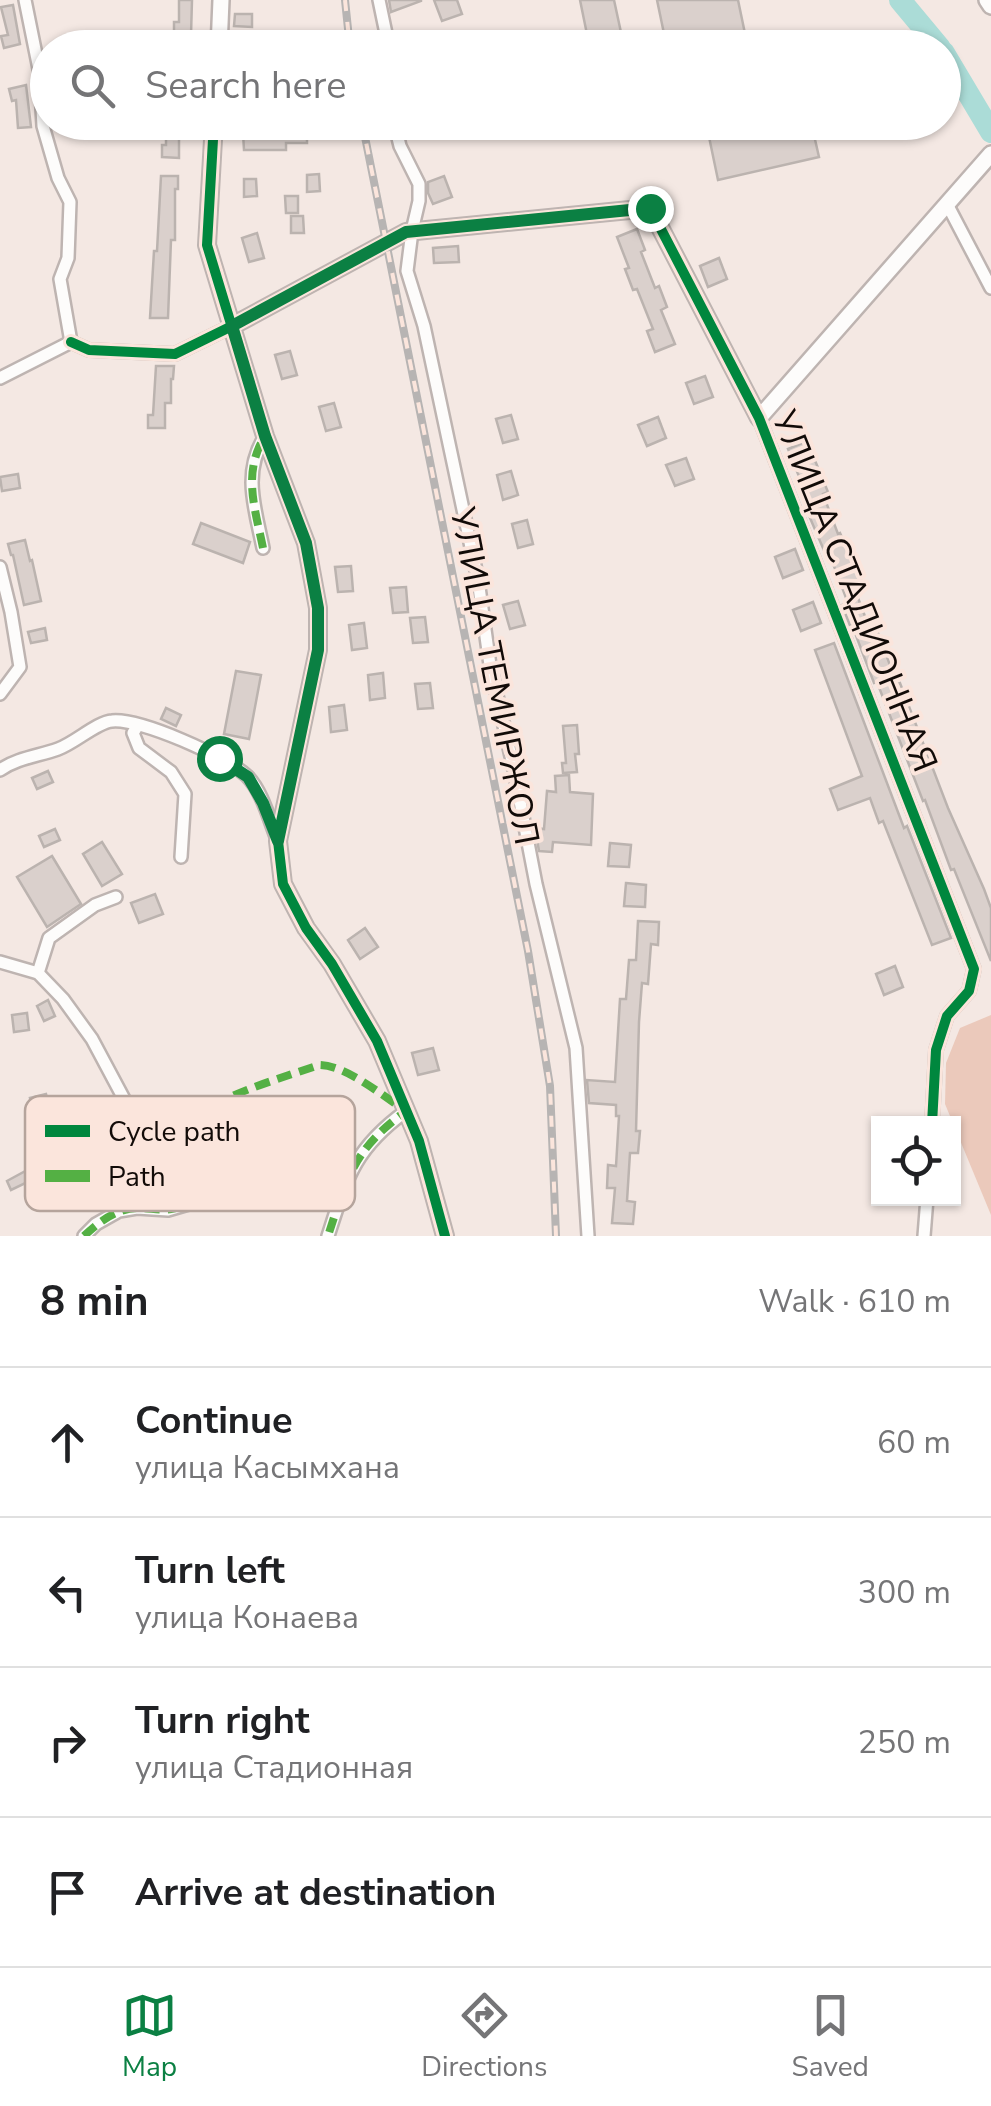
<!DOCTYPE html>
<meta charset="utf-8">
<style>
:root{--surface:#fff;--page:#f2f2f2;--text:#202124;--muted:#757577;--line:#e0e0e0;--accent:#0b8043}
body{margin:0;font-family:"Nunito Sans",sans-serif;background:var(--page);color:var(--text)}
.controls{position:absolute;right:30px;bottom:30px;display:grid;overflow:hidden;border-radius:0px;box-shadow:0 2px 8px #0004}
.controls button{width:90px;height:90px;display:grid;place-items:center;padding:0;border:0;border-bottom:2px solid var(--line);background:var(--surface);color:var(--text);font:50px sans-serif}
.stop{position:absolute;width:30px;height:30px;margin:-22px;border:8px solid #0b8043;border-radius:50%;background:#fff}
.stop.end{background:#0b8043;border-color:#fff;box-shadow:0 2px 10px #0008}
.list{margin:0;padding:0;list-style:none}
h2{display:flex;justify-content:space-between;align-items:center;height:130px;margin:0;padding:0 40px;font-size:42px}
h2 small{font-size:32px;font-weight:400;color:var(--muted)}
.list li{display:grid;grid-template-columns:65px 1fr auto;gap:30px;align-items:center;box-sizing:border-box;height:150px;padding:0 40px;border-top:2px solid var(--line)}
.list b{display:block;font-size:38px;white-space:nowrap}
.list p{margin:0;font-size:32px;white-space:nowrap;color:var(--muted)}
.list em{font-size:32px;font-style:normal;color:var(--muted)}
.icon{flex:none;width:55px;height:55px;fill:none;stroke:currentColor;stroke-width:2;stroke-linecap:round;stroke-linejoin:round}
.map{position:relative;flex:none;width:991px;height:1236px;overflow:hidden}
.search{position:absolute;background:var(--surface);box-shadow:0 2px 8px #0004;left:30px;right:30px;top:30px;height:110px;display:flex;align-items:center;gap:25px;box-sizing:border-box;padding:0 35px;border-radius:55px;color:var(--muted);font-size:38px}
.sheet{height:730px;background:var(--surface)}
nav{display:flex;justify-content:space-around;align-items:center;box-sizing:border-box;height:140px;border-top:2px solid var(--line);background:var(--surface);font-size:28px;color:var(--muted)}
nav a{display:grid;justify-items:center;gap:5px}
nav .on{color:var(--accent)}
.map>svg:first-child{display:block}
</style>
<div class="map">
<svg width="991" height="1236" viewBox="0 0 991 1236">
<rect width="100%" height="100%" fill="#f4e8e3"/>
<path fill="#ebc9bb" d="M991 1015V1215L945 1104 946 1063 960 1028Z"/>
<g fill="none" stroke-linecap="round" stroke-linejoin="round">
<g stroke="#abdcd7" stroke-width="22">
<path d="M900 0 940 48"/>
<path d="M944 53 991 132"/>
</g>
</g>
<g fill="#dad0cc" stroke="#bbb3af" stroke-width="2.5">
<path d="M179 0H192L191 35 174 34V22H179Z"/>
<path d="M389 0H421V1L391 12Z"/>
<path d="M434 0H457L462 14 442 21Z"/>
<path d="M580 0H614L622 37 589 44Z"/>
<path d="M657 0H738L748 48H667Z"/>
<path d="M13 5 20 44 4 48 1 36 8 35 1 7Z"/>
<path d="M235 14H252V27L234 26Z"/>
<path d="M26 85 31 127 18 128 16 100 12 101 9 89Z"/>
<path d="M166 122H183V133H179V158L162 157V145H166Z"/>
<path d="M722 122H759L761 129 792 122H811L819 157 718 180 708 132 723 128Z"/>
<path d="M294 126H307V143H286V150H244L243 133 295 132Z"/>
<path d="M319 174 320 191 307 192V175Z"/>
<path d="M161 176H178V189H175V240H171L168 318H150L154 251H157Z"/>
<path d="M444 176 452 197 433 204 428 193V182Z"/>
<path d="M244 179H256L257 196 244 197Z"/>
<path d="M285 196H298V213H286Z"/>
<path d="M291 216H303L304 233H291Z"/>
<path d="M637 229 645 250 641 252 655 288 659 286 667 307 661 310 675 344 655 352 647 331 653 329 637 289 633 290 625 269 629 268 617 237Z"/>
<path d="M257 233 264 258 249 262 242 238Z"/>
<path d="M458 246 459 262 434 263 433 248Z"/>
<path d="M719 258 727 279 708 287 700 266Z"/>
<path d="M290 351 297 375 282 379 275 355Z"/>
<path d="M156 366H174L173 379H171V403H165V428H148V415H153Z"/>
<path d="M705 376 713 397 694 404 686 383Z"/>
<path d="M334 403 341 427 326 431 319 407Z"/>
<path d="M511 415 518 439 503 443 496 419Z"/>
<path d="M658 417 666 438 647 446 638 425Z"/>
<path d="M807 441 828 492 823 494 838 534 840 533 864 586 855 590 869 627 875 625 897 684 900 683 948 808 984 889 991 908V961L954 869 951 870 925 800 923 801 877 682 874 683 852 625 850 626 842 605 848 603 832 561 829 562 807 511 812 509 788 449Z"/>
<path d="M686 458 694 479 675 486 666 465Z"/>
<path d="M511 471 518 495 503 500 497 475Z"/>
<path d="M18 474 20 488 2 491 0 477Z"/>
<path d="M527 520 533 544 518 548 512 524Z"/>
<path d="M201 523 250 542 243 563 193 544Z"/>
<path d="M25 540 30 561 32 560 41 601 24 605 13 555H11L8 544Z"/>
<path d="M795 549 803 570 783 578 775 557Z"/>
<path d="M351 566 353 591 338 592 335 567Z"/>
<path d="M406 587 408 612 393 613 390 588Z"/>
<path d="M518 601 525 625 510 629 503 605Z"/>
<path d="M813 602 821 623 801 631 793 610Z"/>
<path d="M425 617 428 642 413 643 410 618Z"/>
<path d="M364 623 367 648 352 650 349 625Z"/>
<path d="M45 628 47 640 31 643 28 632Z"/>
<path d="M834 643 904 828 907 826 951 938 932 945 883 821 879 823 870 798 838 810 830 789 862 776 815 650Z"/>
<path d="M236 671 261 675 249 739 224 734Z"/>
<path d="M383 673 385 698 370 700 368 675Z"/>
<path d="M430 683 433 708 418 709 415 684Z"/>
<path d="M344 705 347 730 331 732 329 707Z"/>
<path d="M166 708 181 715 176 726 161 719Z"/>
<path d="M577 725 579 754H575L577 772 563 773 562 763H566L563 726Z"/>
<path d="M48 771 53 782 37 789 32 778Z"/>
<path d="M569 775 570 792 593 794 591 845 553 842 552 852 539 851 535 828 544 829 547 791 556 792 555 776Z"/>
<path d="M55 829 60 840 44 847 39 836Z"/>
<path d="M102 842 122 874 102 886 83 854Z"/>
<path d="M610 843 631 845 629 867 608 866Z"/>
<path d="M52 856 81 904 47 927 17 877Z"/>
<path d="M626 883 646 885 645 907 624 906Z"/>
<path d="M155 894 163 914 139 923 131 903Z"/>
<path d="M638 921 659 922 658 945 651 944 648 984 642 983 639 1022 636 1131H640L638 1153H630L627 1201 635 1202 633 1224 612 1223 615 1188H607L608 1165 616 1166 619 1116H616V1105L589 1103 587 1080 615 1082 620 999H626L629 960H636Z"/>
<path d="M365 928 378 947 360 959 348 940Z"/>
<path d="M895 966 903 987 884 995 876 974Z"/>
<path d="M48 1000 55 1016 44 1021 37 1006Z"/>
<path d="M27 1013 29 1030 14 1032 12 1015Z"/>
<path d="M433 1048 439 1070 418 1075 412 1053Z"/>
<path d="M46 1094 49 1106 33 1110 30 1098Z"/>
<path d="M31 1168 36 1178 11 1190 7 1181Z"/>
</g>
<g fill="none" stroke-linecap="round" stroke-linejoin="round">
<g stroke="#beb4b1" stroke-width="16">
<g id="minor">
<path d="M379 0 389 48"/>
<path d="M394 122 400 146 419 184V201L412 231 407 271 424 326 478 580 490 665 513 765 536 884 576 1048 588 1236"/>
<path d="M947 204 991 288"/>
<path d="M71 342 89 350 175 354 232 326"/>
<path d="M0 378 71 342 60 279 68 258 70 202 58 178 43 126 40 74 25 0"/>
<path d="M759 418 974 969 969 991 947 1016 936 1050 932 1124"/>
<path d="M263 548C255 508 242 473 265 436"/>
<path d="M0 567 11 612 20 667 0 694"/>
<path d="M138 725 133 733 139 748 171 772 185 794 181 857"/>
<path d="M0 770C17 758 38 756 58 749 75 743 97 722 112 721 140 718 227 757 247 776 262 791 269 819 277 839"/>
<path d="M0 962 38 973 63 999 92 1039 124 1099 115 1114 92 1128 94 1150 117 1198 115 1213"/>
<path d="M38 973 49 938 95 905 116 897"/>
<path d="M84 1236 96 1224 119 1211 137 1208 168 1210 192 1203"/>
<path d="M328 1236C347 1177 354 1149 406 1111"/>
<path d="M924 1236 927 1198"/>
</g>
</g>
<g stroke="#beb4b1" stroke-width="20">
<g id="tertiary">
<path d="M987 0 991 6"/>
<path d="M219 48 221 0"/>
<path d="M214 122 207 245 265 436 306 543 318 608V650L278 841 283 884 306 928 332 964 377 1041 419 1141 445 1236"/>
<path d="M232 326 406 232 650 208 759 418 991 154"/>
</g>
</g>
<use href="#minor" stroke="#fdfcfb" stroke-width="11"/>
<use href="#tertiary" stroke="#fdfcfb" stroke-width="15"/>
<g stroke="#b7b4b3" stroke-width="8">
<g id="rail">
<path d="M345 0 350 48"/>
<path d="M362 122 528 951 550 1086 556 1236"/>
</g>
</g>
<use href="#rail" stroke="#fbe5dc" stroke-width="4" stroke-dasharray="11" stroke-linecap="butt"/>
<g stroke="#54b044" stroke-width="8" stroke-dasharray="15 8" stroke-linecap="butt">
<path d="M263 548C255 508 242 473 265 436"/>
<path d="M175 1208C176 1178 176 1134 203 1113 227 1093 288 1076 319 1065 346 1065 383 1096 406 1111 354 1149 347 1177 328 1236"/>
<path d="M84 1236C100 1221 117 1208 140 1208 150 1208 161 1211 171 1209 212 1202 232 1169 246 1134L232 1098"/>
</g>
<g stroke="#fbe5dc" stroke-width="16">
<g id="cycleway">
<path d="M214 122 207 245 265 436 306 543 318 608V650L278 841 283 884 306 928 332 964 377 1041 419 1141 445 1236"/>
<path d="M71 342 89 350 175 354 232 326 406 232 650 208 759 418 974 969 969 991 947 1016 936 1050 932 1124"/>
</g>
</g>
<use href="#cycleway" stroke="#00873e" stroke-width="10"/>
</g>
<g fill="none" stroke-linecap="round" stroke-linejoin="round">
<path stroke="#0b8043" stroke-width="12" d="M219 758 248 777 263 803 278 841 318 650V608L306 543 265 436 232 326 406 232 650 208"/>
</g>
<g text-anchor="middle" stroke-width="8" stroke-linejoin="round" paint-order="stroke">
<g font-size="35" fill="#120b08" stroke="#fbe5dc">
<text transform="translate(855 591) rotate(68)" y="12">УЛИЦА СТАДИОННАЯ</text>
<text transform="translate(495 676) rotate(79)" y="12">УЛИЦА ТЕМИРЖОЛ</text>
</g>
</g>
<rect x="25" y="1096" width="330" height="115" rx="15" fill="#fbe5dc" stroke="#b5a49c" stroke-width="2.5"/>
<rect x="45" y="1125" width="45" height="12" fill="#00873e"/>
<rect x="45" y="1170" width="45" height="12" fill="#54b044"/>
<g font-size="28" fill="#120b08">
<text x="108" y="1141">Cycle path</text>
<text x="108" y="1186">Path</text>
</g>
</svg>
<div class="controls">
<button><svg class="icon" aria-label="locate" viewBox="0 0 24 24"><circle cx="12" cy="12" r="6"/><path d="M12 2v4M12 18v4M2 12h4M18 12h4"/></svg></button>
</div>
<div class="stop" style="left:219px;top:758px"></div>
<div class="stop end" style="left:650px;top:208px"></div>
<div class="search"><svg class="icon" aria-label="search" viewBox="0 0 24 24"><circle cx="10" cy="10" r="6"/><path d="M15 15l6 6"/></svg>Search here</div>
</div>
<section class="sheet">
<h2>8 min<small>Walk · 610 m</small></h2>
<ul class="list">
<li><svg class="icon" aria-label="ahead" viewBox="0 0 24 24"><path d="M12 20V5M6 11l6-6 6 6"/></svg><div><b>Continue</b><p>улица Касымхана</p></div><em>60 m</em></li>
<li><svg class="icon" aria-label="left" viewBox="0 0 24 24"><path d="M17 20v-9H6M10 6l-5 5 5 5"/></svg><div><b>Turn left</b><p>улица Конаева</p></div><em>300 m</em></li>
<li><svg class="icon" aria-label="right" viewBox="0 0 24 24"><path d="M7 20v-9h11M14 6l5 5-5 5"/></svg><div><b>Turn right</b><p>улица Стадионная</p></div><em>250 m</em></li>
<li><svg class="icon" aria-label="arrive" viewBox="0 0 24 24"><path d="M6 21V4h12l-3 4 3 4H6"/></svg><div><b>Arrive at destination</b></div></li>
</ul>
</section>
<nav>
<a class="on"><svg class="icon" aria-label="map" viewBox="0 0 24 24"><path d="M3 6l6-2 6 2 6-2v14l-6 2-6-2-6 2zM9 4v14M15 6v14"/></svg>Map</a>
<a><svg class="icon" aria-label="directions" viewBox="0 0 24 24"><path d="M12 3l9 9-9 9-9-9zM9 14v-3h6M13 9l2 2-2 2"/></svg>Directions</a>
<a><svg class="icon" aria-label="saved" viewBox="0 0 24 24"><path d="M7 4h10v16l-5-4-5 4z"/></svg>Saved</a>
</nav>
